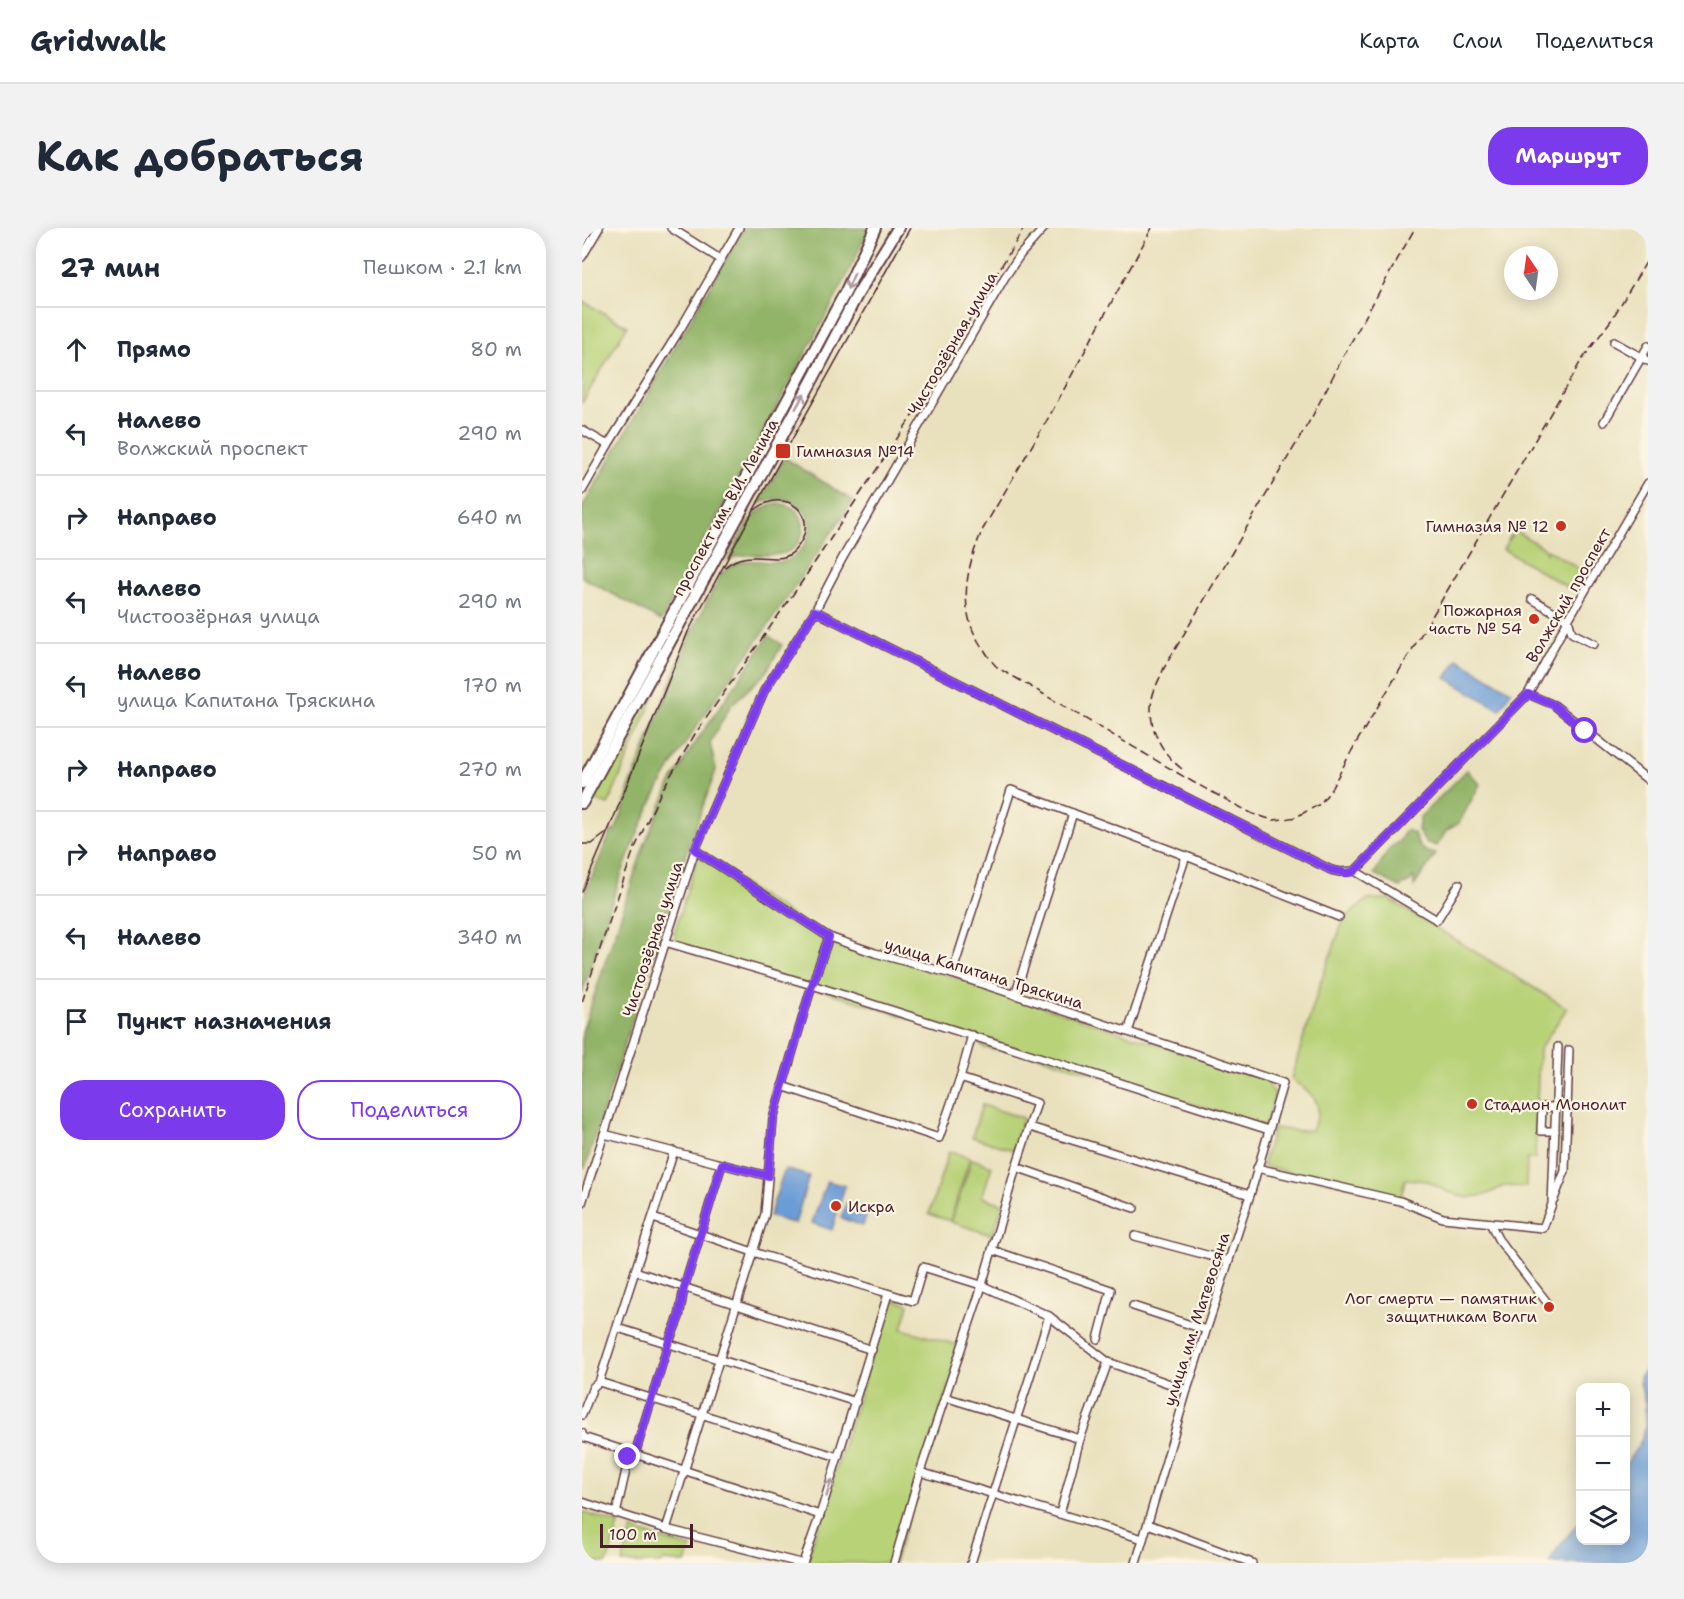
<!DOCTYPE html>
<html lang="ru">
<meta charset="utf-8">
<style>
:root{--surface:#fff;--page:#f2f2f3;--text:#1f2937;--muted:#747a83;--line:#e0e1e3;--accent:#7c3aed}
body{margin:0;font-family:"Shantell Sans",sans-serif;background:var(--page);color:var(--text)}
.controls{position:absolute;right:18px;bottom:18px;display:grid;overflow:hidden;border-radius:12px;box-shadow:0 3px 15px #0003}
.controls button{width:54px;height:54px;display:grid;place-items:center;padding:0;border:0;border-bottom:2px solid var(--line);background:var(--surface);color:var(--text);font:30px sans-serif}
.compass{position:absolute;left:922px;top:18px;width:54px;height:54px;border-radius:50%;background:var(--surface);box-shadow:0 3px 15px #0003;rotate:347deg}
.scale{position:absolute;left:18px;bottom:15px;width:93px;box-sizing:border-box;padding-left:6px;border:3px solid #4a1f2b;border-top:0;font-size:16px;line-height:21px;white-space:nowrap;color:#4a1f2b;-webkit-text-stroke:4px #fcf5e5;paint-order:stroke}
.stop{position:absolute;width:18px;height:18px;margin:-14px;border:4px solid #7c3aed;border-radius:50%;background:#fff}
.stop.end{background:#7c3aed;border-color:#fff;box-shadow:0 2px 6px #0008}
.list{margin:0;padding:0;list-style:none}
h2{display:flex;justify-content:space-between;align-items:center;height:78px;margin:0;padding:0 24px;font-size:26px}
h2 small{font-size:20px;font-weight:400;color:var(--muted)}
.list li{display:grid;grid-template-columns:39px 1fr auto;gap:18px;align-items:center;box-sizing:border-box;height:84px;padding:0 24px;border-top:2px solid var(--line)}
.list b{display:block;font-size:22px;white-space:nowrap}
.list p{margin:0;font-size:20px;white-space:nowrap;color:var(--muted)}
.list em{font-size:20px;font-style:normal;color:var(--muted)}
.actions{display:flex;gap:12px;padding:18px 24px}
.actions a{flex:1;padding:14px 0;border:2px solid var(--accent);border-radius:24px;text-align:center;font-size:21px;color:var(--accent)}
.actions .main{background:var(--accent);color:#fff}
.icon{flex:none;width:33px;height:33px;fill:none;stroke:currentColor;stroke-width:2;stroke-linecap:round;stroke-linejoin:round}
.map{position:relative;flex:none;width:1066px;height:1335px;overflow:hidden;border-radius:24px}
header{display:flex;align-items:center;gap:36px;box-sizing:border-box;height:84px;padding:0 30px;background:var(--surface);border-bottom:2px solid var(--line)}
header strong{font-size:28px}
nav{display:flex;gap:33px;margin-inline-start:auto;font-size:21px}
.intro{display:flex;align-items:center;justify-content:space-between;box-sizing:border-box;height:144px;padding:0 36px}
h1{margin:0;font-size:42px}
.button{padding:15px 27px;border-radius:24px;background:var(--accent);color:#fff;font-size:21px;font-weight:700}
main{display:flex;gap:36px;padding:0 36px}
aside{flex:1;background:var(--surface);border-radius:24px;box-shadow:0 3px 15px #0003}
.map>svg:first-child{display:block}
</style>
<header>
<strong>Gridwalk</strong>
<nav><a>Карта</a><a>Слои</a><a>Поделиться</a></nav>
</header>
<div class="intro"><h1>Как добраться</h1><a class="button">Маршрут</a></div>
<main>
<aside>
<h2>27 мин<small>Пешком · 2.1 km</small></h2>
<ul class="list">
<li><svg class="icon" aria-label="ahead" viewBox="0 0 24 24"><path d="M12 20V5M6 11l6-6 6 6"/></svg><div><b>Прямо</b></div><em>80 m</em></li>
<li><svg class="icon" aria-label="left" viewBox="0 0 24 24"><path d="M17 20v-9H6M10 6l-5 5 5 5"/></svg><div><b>Налево</b><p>Волжский проспект</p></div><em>290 m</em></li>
<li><svg class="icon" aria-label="right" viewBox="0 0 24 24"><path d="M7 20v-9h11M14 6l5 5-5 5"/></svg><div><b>Направо</b></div><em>640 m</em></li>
<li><svg class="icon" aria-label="left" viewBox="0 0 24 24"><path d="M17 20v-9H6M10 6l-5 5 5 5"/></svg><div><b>Налево</b><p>Чистоозёрная улица</p></div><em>290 m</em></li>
<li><svg class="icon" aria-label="left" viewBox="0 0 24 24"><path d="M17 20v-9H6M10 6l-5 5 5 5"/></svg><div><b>Налево</b><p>улица Капитана Тряскина</p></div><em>170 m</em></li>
<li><svg class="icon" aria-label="right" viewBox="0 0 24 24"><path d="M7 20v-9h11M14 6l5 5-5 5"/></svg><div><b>Направо</b></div><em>270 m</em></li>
<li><svg class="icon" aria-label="right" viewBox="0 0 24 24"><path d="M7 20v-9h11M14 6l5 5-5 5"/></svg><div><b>Направо</b></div><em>50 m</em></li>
<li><svg class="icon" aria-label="left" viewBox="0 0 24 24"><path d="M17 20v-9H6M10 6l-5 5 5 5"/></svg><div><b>Налево</b></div><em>340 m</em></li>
<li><svg class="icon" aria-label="arrive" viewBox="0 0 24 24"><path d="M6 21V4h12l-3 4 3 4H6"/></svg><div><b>Пункт назначения</b></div></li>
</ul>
<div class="actions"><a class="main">Сохранить</a><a>Поделиться</a></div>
</aside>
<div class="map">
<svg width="1066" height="1335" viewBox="0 0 1066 1335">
<rect width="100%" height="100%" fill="#fcf5e5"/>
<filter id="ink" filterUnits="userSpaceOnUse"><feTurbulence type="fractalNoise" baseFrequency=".0167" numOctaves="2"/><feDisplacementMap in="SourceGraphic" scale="12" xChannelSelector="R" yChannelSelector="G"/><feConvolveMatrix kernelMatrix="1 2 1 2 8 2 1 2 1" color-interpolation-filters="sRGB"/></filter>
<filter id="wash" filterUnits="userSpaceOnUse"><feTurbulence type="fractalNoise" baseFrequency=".008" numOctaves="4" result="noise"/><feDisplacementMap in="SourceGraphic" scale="24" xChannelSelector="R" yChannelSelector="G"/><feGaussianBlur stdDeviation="1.35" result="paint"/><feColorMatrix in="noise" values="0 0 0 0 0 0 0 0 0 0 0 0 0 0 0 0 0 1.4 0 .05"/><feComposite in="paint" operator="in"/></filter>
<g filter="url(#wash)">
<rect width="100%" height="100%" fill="#e9e1bd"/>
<g fill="#b8d278" stroke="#817852" stroke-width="1.5">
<path d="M0 73 45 98 0 175Z"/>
<path d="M932 302 965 322 963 326 966 322 999 342 988 361 921 321Z"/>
<path d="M93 412 95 413 26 577 10 571Z"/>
<path d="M116 628 247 711 369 748 684 852 693 867 683 899 441 823 403 820 390 810 97 717 92 705Z"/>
<path d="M807 671 985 780 957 822 953 931H945L944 959 922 958 906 966 886 970 863 963 846 953 823 951 819 970 680 938 692 900 714 903 729 902C746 875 730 866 709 851L739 753 762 691 785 672Z"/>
<path d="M400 877 441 890 431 922 390 909Z"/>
<path d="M367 923 388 930 368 993 347 986Z"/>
<path d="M390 931 410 938 400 969 421 976 410 1007 369 994Z"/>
<path d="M308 1071 327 1076 320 1101 379 1118 312 1335H224Z"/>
<path d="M0 1284 37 1296 25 1335H0Z"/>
<path d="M50 1302 109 1320 104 1335 82 1333 80 1335H40Z"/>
</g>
<g fill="#92b468" stroke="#6e6a4a" stroke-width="1.5">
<path d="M162 0H287L261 56 79 393 0 349V280Z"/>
<path d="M203 230 271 273C237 323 203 374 168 423 134 470 99 517 73 568 41 631 22 699 0 765V672L30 602 33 603 47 567 46 563 109 405 140 345C167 319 190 345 213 328 246 302 220 255 177 276Z"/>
<path d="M196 275C205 277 214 279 219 289 222 295 222 300 220 307 208 341 171 318 146 332 159 309 167 280 196 275Z"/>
<path d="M187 408 200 417 183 446 149 477 128 515 134 542 102 631 3 940 0 939V804L63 615 88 557 111 518Z"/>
<path d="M885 542 898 556 877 595 864 603 855 618 843 614 836 602 838 589Z"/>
<path d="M824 602 832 605C836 619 839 624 854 626L832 658V649L828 654 818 659 792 646 807 621 818 612Z"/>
</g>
<g fill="#6c9cd6" stroke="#5b5e80" stroke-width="1.5">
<path d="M876 431 929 463 918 482 864 450Z"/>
<path d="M203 941 227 948 213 996 187 988Z"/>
<path d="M245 953 263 958 250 1002 230 995Z"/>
<path d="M265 974 286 981 281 998 259 990Z"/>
<path d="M1066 1139V1335H967L976 1320 998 1293 999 1312H1044V1236L1058 1215 1063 1200V1176L1058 1154V1148Z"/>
</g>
</g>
<g filter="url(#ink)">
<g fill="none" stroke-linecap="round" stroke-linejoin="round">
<g stroke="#623c41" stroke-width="10">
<g id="minor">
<path d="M89 0 138 31"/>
<path d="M0 29 17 0"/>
<path d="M1032 114 1066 133"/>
<path d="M1022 194 1066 118"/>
<path d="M0 202 26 217"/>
<path d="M0 263 26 217 99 100 157 0"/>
<path d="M950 371 986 392 990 405 1012 416"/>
<path d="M233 383 749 642 758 644 773 643 855 692 877 656"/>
<path d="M946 466 972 477 1066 552"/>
<path d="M113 622 247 709 293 725 370 746 701 855 668 967 605 1162 554 1335"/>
<path d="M773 643 946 466 986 392 1066 255"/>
<path d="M83 714 230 757 687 902"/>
<path d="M370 746 429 562 604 628 757 689"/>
<path d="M433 767 491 585"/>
<path d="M546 804 604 628"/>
<path d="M200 858 357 910 378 850 390 807"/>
<path d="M448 899 668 967"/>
<path d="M973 903H959L960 879H974"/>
<path d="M22 906 186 948"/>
<path d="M434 939 552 980"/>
<path d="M675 940 818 973 861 990 961 1000 970 976 976 819"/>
<path d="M972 971 983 943 987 822"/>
<path d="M0 975 113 622 182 463 233 383 260 331 423 49 438 27 462 0"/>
<path d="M71 990 171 1024 331 1073 341 1039 399 1057 467 1088 526 1134 605 1162"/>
<path d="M908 995 916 1011 964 1073"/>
<path d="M553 1008 647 1033"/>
<path d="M410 1022 529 1062 516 1111"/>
<path d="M53 1043 290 1122"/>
<path d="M551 1078 624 1102"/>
<path d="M36 1100 274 1174"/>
<path d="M17 1154 256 1229"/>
<path d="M363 1169 498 1211"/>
<path d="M0 1187 11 1159 17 1154 92 923"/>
<path d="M0 1205 1 1209 238 1287"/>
<path d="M338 1244 561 1311"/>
<path d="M0 1274 84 1301 218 1335"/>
<path d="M34 1286 47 1229 53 1226 86 1116 97 1089 102 1060 140 936"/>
<path d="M478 1286 498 1211 526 1134"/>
<path d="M566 1296 670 1335"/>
<path d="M84 1301 183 986 191 891 230 757 247 709"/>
<path d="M221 1335 238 1287 306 1066"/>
<path d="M312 1335 338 1244 398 1064 434 939 455 875 378 850"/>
<path d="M389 1335 467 1088"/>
</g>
</g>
<g stroke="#623c41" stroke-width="14">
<g id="primary">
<path d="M0 555 264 63 293 0"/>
<path d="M0 575 231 151 275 67 316 0"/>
</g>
</g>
<use href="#minor" stroke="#fff" stroke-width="7"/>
<use href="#primary" stroke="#fff" stroke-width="10"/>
<g stroke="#4a1f2b" stroke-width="1.5">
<path d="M143 339C169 317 197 341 213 322 242 289 204 256 173 282"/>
<path d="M0 616H10L23 606"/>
<path d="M0 664 32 589 106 404 203 224 328 0"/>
</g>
<g stroke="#4a1f2b" stroke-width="1.5" stroke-dasharray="9 4.5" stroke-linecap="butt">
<path d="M570 0 468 187 401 301C383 341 374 386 403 423 406 428 410 434 414 438 420 443 427 446 434 450L611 554 671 586 691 592 702 591 714 589 738 576 748 563 774 515 858 375 999 133 1030 91 1066 31"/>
<path d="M600 541C579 525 565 498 570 471 572 460 578 450 582 440L731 187 763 125 833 0"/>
<path d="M0 774 51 624 79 564 113 506 219 355 334 182 442 0"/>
</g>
</g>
<defs><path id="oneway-shaft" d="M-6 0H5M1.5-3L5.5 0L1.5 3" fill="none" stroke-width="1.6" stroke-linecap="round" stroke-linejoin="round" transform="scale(1.5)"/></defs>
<g stroke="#ae9aa0">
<use href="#oneway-shaft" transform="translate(269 53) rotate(114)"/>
<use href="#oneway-shaft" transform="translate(218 173) rotate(-61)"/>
<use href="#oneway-shaft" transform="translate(247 1260) rotate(-73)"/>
</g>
</g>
<g fill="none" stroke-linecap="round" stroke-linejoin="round" filter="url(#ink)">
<path stroke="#7c3aed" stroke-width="8" d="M46 1229 53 1226 86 1116 97 1089 102 1060 140 936 186 948 191 891 230 757 247 709 113 622 182 463 233 383 749 642 765 645 773 643 946 466 972 477 1003 503"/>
</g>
<g fill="#c8321e" stroke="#fcf5e5" stroke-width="2">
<rect x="193" y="215" width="16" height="16" rx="3"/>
<circle cx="979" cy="298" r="6"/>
<circle cx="952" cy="391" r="6"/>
<circle cx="890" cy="876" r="6"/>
<circle cx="254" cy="978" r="6"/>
<circle cx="967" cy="1079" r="6"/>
</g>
<g text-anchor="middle" stroke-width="4.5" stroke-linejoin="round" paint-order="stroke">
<g font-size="16" fill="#4a1f2b" stroke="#fcf5e5">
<text transform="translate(370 115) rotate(-60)" y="6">Чистоозёрная улица</text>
<text transform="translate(143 279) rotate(-61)" y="6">проспект им. В.И. Ленина</text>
<text transform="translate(986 367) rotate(-60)" y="6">Волжский проспект</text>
<text transform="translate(70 711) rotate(-72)" y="6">Чистоозёрная улица</text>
<text transform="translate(402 745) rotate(17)" y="6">улица Капитана Тряскина</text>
<text transform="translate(614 1091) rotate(-72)" y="6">улица им. Матевосяна</text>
</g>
<g font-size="16" fill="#4a1f2b" stroke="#fcf5e5" text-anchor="start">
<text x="214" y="229">Гимназия №14</text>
<text x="967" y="304" text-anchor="end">Гимназия № 12</text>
<text x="940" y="388" text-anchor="end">Пожарная<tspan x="940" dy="18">часть № 54</tspan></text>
<text x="902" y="882">Стадион Монолит</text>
<text x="266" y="984">Искра</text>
<text x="955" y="1076" text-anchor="end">Лог смерти — памятник<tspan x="955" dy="18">защитникам Волги</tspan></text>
</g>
</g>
</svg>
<div class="controls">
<button>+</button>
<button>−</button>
<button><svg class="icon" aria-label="layers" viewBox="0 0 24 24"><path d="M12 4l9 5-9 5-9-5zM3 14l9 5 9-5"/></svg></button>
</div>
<svg class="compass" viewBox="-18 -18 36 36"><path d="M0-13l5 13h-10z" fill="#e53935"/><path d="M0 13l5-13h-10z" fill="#747a83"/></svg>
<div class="scale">100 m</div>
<div class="stop" style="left:1003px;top:503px"></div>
<div class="stop end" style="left:46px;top:1229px"></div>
</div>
</main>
